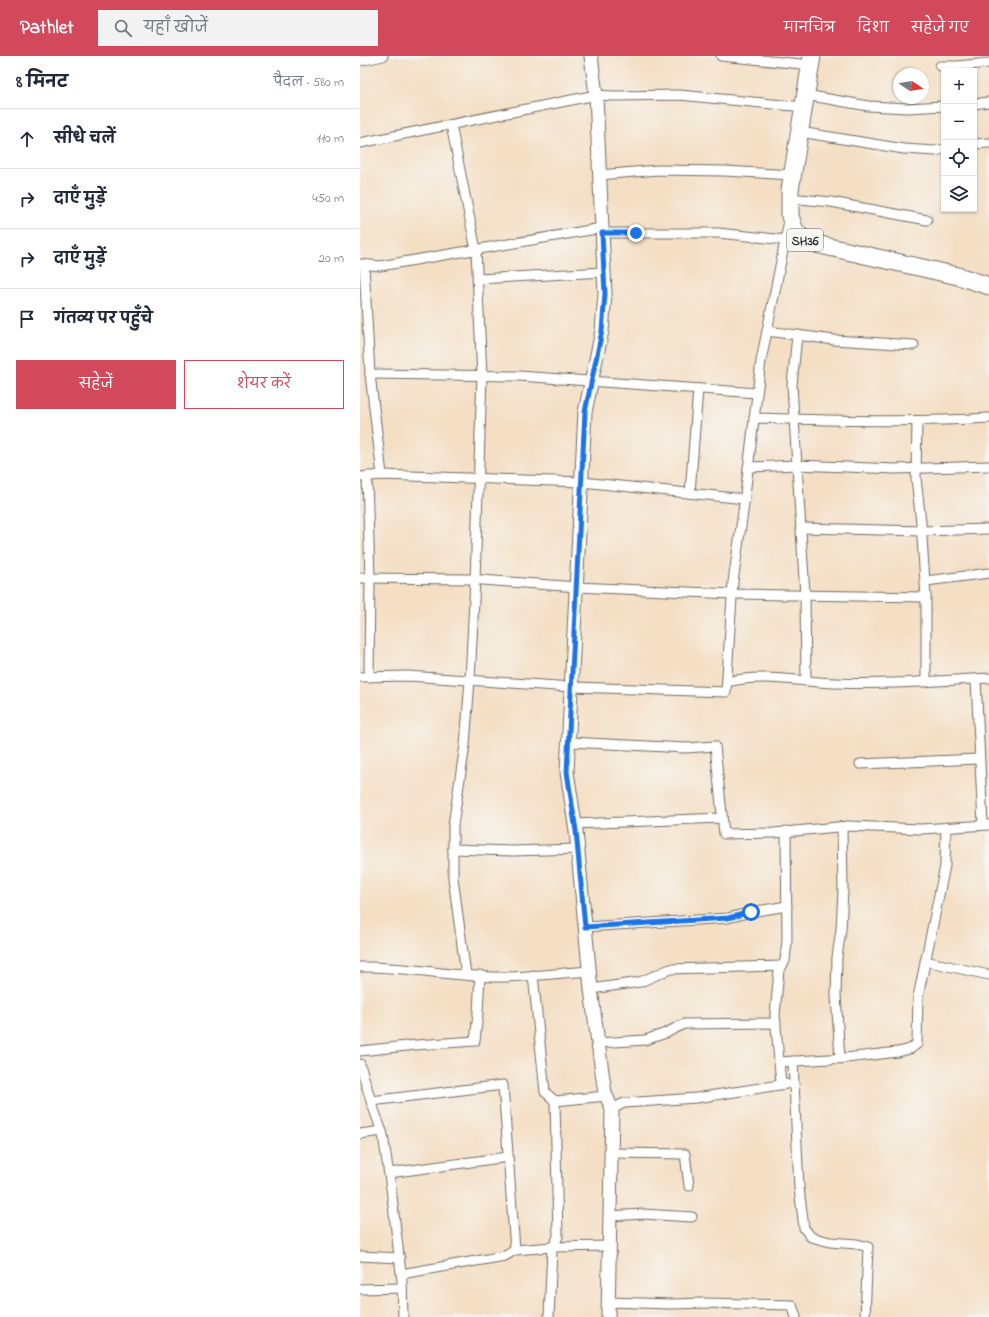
<!DOCTYPE html>
<html lang="hi">
<meta charset="utf-8">
<style>
:root{--surface:#fff;--page:#f2f2f3;--text:#1f2937;--muted:#747a83;--line:#e0e1e3;--accent:#d1495b}
body{margin:0;font-family:"Indie Flower","Playpen Sans Deva",sans-serif;background:var(--page);color:var(--text)}
.controls{position:absolute;right:12px;top:12px;display:grid;overflow:hidden;border-radius:0px;box-shadow:0 1px 3px #0004}
.controls button{width:36px;height:36px;display:grid;place-items:center;padding:0;border:0;border-bottom:1px solid var(--line);background:var(--surface);color:var(--text);font:20px sans-serif}
.compass{position:absolute;left:533px;top:12px;width:36px;height:36px;border-radius:50%;background:var(--surface);box-shadow:0 1px 3px #0004;rotate:102deg}
.stop{position:absolute;width:12px;height:12px;margin:-9px;border:3px solid #1a73e8;border-radius:50%;background:#fff}
.stop.end{background:#1a73e8;border-color:#fff;box-shadow:0 1px 4px #0008}
.list{margin:0;padding:0;list-style:none}
h2{display:flex;justify-content:space-between;align-items:center;height:52px;margin:0;padding:0 16px;font-size:17px}
h2 small{font-size:13px;font-weight:400;color:var(--muted)}
.list li{display:grid;grid-template-columns:26px 1fr auto;gap:12px;align-items:center;box-sizing:border-box;height:60px;padding:0 16px;border-top:1px solid var(--line)}
.list b{display:block;font-size:15px;white-space:nowrap}
.list em{font-size:13px;font-style:normal;color:var(--muted)}
.actions{display:flex;gap:8px;padding:12px 16px}
.actions a{flex:1;padding:9px 0;border:1px solid var(--accent);border-radius:0px;text-align:center;font-size:14px;color:var(--accent)}
.actions .main{background:var(--accent);color:#fff}
.icon{flex:none;width:22px;height:22px;fill:none;stroke:currentColor;stroke-width:2;stroke-linecap:round;stroke-linejoin:round}
.map{position:relative;flex:none;width:629px;height:1261px;overflow:hidden}
header{display:flex;align-items:center;gap:24px;box-sizing:border-box;height:56px;padding:0 20px;background:var(--accent);color:#fff}
header strong{font-size:19px}
nav{display:flex;gap:22px;margin-inline-start:auto;font-size:14px}
.search{width:280px;height:36px;background:var(--page);display:flex;align-items:center;gap:10px;box-sizing:border-box;padding:0 14px;border-radius:0px;color:var(--muted);font-size:15px}
main{display:flex}
aside{flex:1;background:var(--surface)}
.map>svg:first-child{display:block}
</style>
<header>
<strong>Pathlet</strong>
<div class="search"><svg class="icon" aria-label="search" viewBox="0 0 24 24"><circle cx="10" cy="10" r="6"/><path d="M15 15l6 6"/></svg>यहाँ खोजें</div>
<nav><a>मानचित्र</a><a>दिशा</a><a>सहेजे गए</a></nav>
</header>
<main>
<aside>
<h2>8 मिनट<small>पैदल · 580 m</small></h2>
<ul class="list">
<li><svg class="icon" aria-label="ahead" viewBox="0 0 24 24"><path d="M12 20V5M6 11l6-6 6 6"/></svg><div><b>सीधे चलें</b></div><em>110 m</em></li>
<li><svg class="icon" aria-label="right" viewBox="0 0 24 24"><path d="M7 20v-9h11M14 6l5 5-5 5"/></svg><div><b>दाएँ मुड़ें</b></div><em>450 m</em></li>
<li><svg class="icon" aria-label="right" viewBox="0 0 24 24"><path d="M7 20v-9h11M14 6l5 5-5 5"/></svg><div><b>दाएँ मुड़ें</b></div><em>20 m</em></li>
<li><svg class="icon" aria-label="arrive" viewBox="0 0 24 24"><path d="M6 21V4h12l-3 4 3 4H6"/></svg><div><b>गंतव्य पर पहुँचे</b></div></li>
</ul>
<div class="actions"><a class="main">सहेजें</a><a>शेयर करें</a></div>
</aside>
<div class="map">
<svg width="629" height="1261" viewBox="0 0 629 1261">
<rect width="100%" height="100%" fill="#f6f6f2"/>
<filter id="ink" filterUnits="userSpaceOnUse"><feTurbulence type="fractalNoise" baseFrequency=".025" numOctaves="2"/><feDisplacementMap in="SourceGraphic" scale="8" xChannelSelector="R" yChannelSelector="G"/><feConvolveMatrix kernelMatrix="1 2 1 2 8 2 1 2 1" color-interpolation-filters="sRGB"/></filter>
<filter id="wash" filterUnits="userSpaceOnUse"><feTurbulence type="fractalNoise" baseFrequency=".012" numOctaves="4" result="noise"/><feDisplacementMap in="SourceGraphic" scale="16" xChannelSelector="R" yChannelSelector="G"/><feGaussianBlur stdDeviation="0.9" result="paint"/><feColorMatrix in="noise" values="0 0 0 0 0 0 0 0 0 0 0 0 0 0 0 0 0 1.4 0 .05"/><feComposite in="paint" operator="in"/></filter>
<g filter="url(#wash)">
<rect width="100%" height="100%" fill="#f4dfc5"/>
</g>
<g filter="url(#ink)">
<g fill="none" stroke-linecap="round" stroke-linejoin="round">
<g stroke="#716a61" stroke-width="11">
<g id="street">
<path d="M361 0 451 9"/>
<path d="M0 5 23 0"/>
<path d="M580 10H597L629 7"/>
<path d="M446 39 508 50 547 52 584 50"/>
<path d="M614 48 629 46"/>
<path d="M91 69 116 194 122 320 115 524 110 624 105 689 93 769V822L106 919"/>
<path d="M440 76 544 93 575 95 584 93"/>
<path d="M0 87 236 39 254 40 319 39 444 51"/>
<path d="M614 88 629 87"/>
<path d="M239 119 298 114 364 115 433 119"/>
<path d="M430 142 471 146 567 164"/>
<path d="M242 177H358L425 184"/>
<path d="M0 208 20 210 242 172"/>
<path d="M4 208 10 318 22 419"/>
<path d="M117 223 244 216"/>
<path d="M407 275 474 284 554 289"/>
<path d="M437 279 432 329 445 539 446 625"/>
<path d="M10 318 159 320 397 337"/>
<path d="M394 362C472 364 551 367 629 362"/>
<path d="M557 365 556 422 561 467 566 541V626"/>
<path d="M388 411 437 409 535 413 629 410"/>
<path d="M7 420 10 522 9 621"/>
<path d="M0 421 22 419 222 426 385 443"/>
<path d="M330 437 338 333"/>
<path d="M442 472 562 475 629 473"/>
<path d="M0 522 109 523 217 531 372 538 566 541"/>
<path d="M566 525 629 517"/>
<path d="M0 621 48 620 212 631 366 636 373 526 383 456 401 305 429 165"/>
<path d="M616 623 623 769"/>
<path d="M367 626C403 617 440 626 476 627 527 629 578 625 629 622"/>
<path d="M209 686 326 692 355 690 364 778 414 777 488 770 561 773 629 769"/>
<path d="M500 708 619 703"/>
<path d="M215 768 362 762"/>
<path d="M93 793 152 795 218 793"/>
<path d="M225 871 368 862 391 856 427 850"/>
<path d="M565 905 629 919"/>
<path d="M0 911C47 910 93 921 140 921 170 921 200 917 229 915"/>
<path d="M173 919 185 1036 195 1045"/>
<path d="M231 933 280 926 310 913 422 910"/>
<path d="M238 987 285 984 306 977 324 968 416 967"/>
<path d="M0 995 56 989 115 985 118 957 120 919"/>
<path d="M480 1003 476 939 477 901 481 874 483 834 482 771"/>
<path d="M433 1005 439 1132 444 1172 451 1181 470 1186 497 1188 508 1191 505 1261"/>
<path d="M419 1006 486 1002 538 996 550 993 557 988 558 941 585 810 586 771"/>
<path d="M0 1008 11 1045 23 1079 31 1132 42 1225 43 1261"/>
<path d="M421 1028 415 959 419 914 425 905 427 884 426 775"/>
<path d="M11 1045 143 1029 155 1194"/>
<path d="M252 1053 264 1047 336 1042 426 1028"/>
<path d="M0 1078 22 1075"/>
<path d="M252 1097 325 1098 329 1130"/>
<path d="M29 1117 148 1101"/>
<path d="M250 1160 283 1158 332 1161"/>
<path d="M0 1200 40 1202"/>
<path d="M41 1218 145 1200 155 1194 193 1191 250 1190"/>
<path d="M0 1233 42 1232"/>
<path d="M249 1246 311 1248 343 1247 432 1249 436 1261"/>
<path d="M189 1261 192 1193 198 1181 195 1045 246 1040"/>
</g>
</g>
<g stroke="#716a61" stroke-width="15">
<path id="secondary" d="M231 0 236 39 245 238 242 275 225 356 207 716 216 775 231 933 238 987 245 1037 252 1053 248 1261"/>
</g>
<g stroke="#716a61" stroke-width="19">
<path id="highway" d="M452 0 430 134V160L435 175 447 186 598 220 629 230"/>
</g>
<use href="#street" stroke="#fff" stroke-width="9"/>
<use href="#secondary" stroke="#fff" stroke-width="13"/>
<use href="#highway" stroke="#fff" stroke-width="17"/>
</g>
</g>
<g fill="none" stroke-linecap="round" stroke-linejoin="round" filter="url(#ink)">
<path stroke="#1a73e8" stroke-width="5" d="M276 177H242L245 238 242 275 225 356 207 716 216 775 225 871 368 862 391 856"/>
</g>
<g text-anchor="middle" stroke-width="3" stroke-linejoin="round" paint-order="stroke">
<rect fill="#f6f6f2" stroke="#686867" stroke-width="1" x="427" y="173" width="36" height="22" rx="3"/>
<g font-size="13" font-weight="bold" fill="#2b2b2b">
<text x="445" y="189">SH36</text>
</g>
</g>
</svg>
<div class="controls">
<button>+</button>
<button>−</button>
<button><svg class="icon" aria-label="locate" viewBox="0 0 24 24"><circle cx="12" cy="12" r="6"/><path d="M12 2v4M12 18v4M2 12h4M18 12h4"/></svg></button>
<button><svg class="icon" aria-label="layers" viewBox="0 0 24 24"><path d="M12 4l9 5-9 5-9-5zM3 14l9 5 9-5"/></svg></button>
</div>
<svg class="compass" viewBox="-18 -18 36 36"><path d="M0-13l5 13h-10z" fill="#e53935"/><path d="M0 13l5-13h-10z" fill="#747a83"/></svg>
<div class="stop" style="left:391px;top:856px"></div>
<div class="stop end" style="left:276px;top:177px"></div>
</div>
</main>
